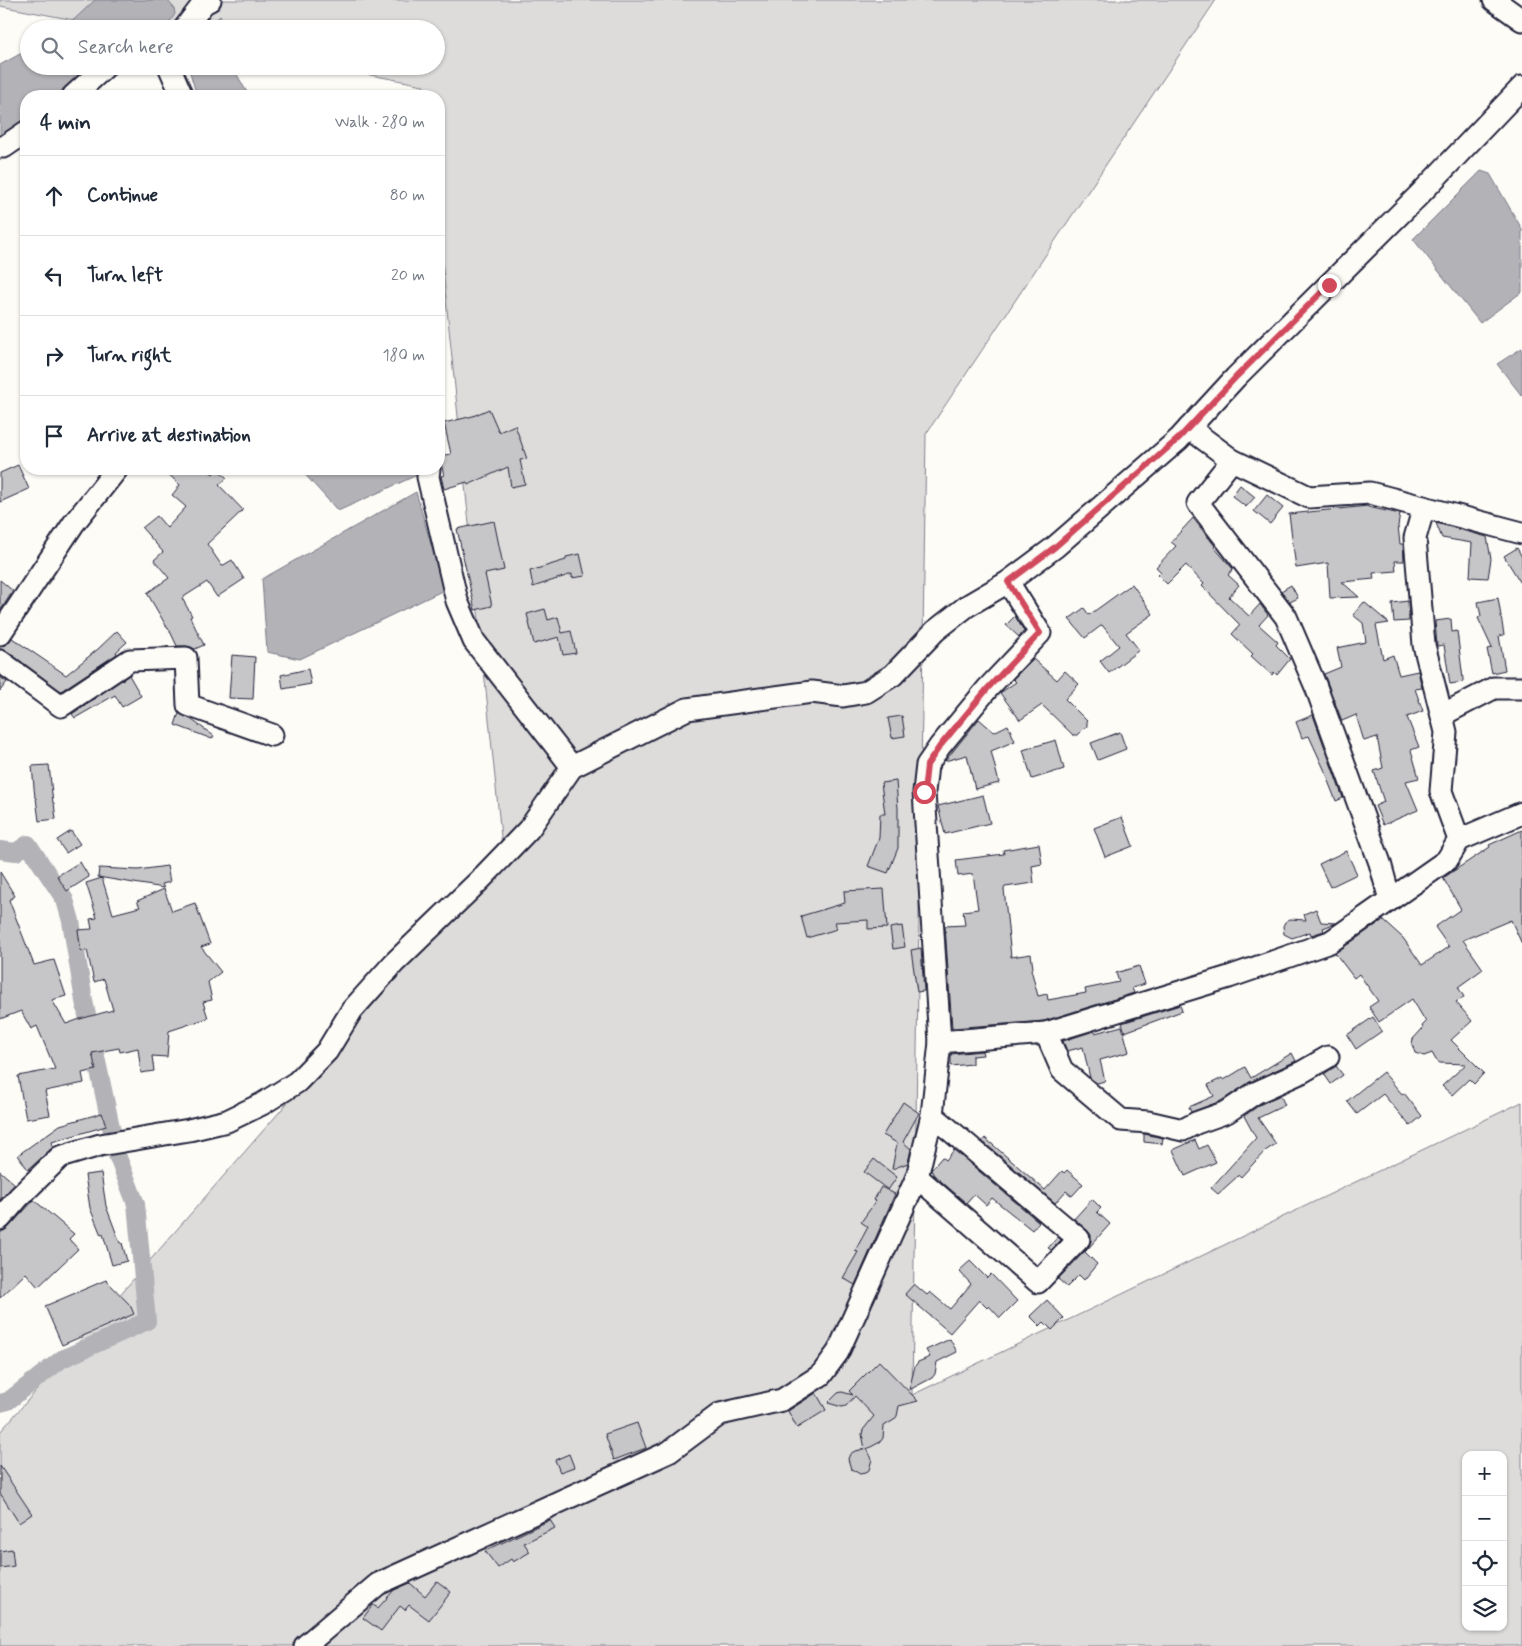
<!DOCTYPE html>
<meta charset="utf-8">
<style>
:root{--surface:#fff;--page:#f2f2f3;--text:#1f2937;--muted:#747a83;--line:#e0e1e3}
body{margin:0;font-family:Mynerve,sans-serif;background:var(--page);color:var(--text)}
.controls{position:absolute;right:15px;bottom:15px;display:grid;overflow:hidden;border-radius:10px;box-shadow:0 1px 4px #0004}
.controls button{width:45px;height:45px;display:grid;place-items:center;padding:0;border:0;border-bottom:1px solid var(--line);background:var(--surface);color:var(--text);font:25px sans-serif}
.stop{position:absolute;width:15px;height:15px;margin:-11px;border:4px solid #d1495b;border-radius:50%;background:#fff}
.stop.end{background:#d1495b;border-color:#fff;box-shadow:0 1px 5px #0008}
.list{margin:0;padding:0;list-style:none}
h2{display:flex;justify-content:space-between;align-items:center;height:65px;margin:0;padding:0 20px;font-size:21px}
h2 small{font-size:16px;font-weight:400;color:var(--muted)}
.list li{display:grid;grid-template-columns:32px 1fr auto;gap:15px;align-items:center;box-sizing:border-box;height:80px;padding:0 20px;border-top:1px solid var(--line)}
.list b{display:block;font-size:19px;white-space:nowrap}
.list em{font-size:16px;font-style:normal;color:var(--muted)}
.icon{flex:none;width:28px;height:28px;fill:none;stroke:currentColor;stroke-width:2;stroke-linecap:round;stroke-linejoin:round}
.map{position:relative;flex:none;width:1522px;height:1646px;overflow:hidden}
.search{position:absolute;background:var(--surface);box-shadow:0 1px 4px #0004;left:20px;top:20px;width:425px;height:55px;display:flex;align-items:center;gap:12px;box-sizing:border-box;padding:0 18px;border-radius:28px;color:var(--muted);font-size:19px}
.panel{position:absolute;background:var(--surface);box-shadow:0 1px 4px #0004;left:20px;top:90px;width:425px;height:385px;border-radius:20px}
.map>svg:first-child{display:block}
</style>
<div class="map">
<svg width="1522" height="1646" viewBox="0 0 1522 1646">
<rect width="100%" height="100%" fill="#fdfcf7"/>
<filter id="ink" filterUnits="userSpaceOnUse"><feTurbulence type="fractalNoise" baseFrequency=".02" numOctaves="2"/><feDisplacementMap in="SourceGraphic" scale="10" xChannelSelector="R" yChannelSelector="G"/><feConvolveMatrix kernelMatrix="1 2 1 2 8 2 1 2 1" color-interpolation-filters="sRGB"/></filter>
<g filter="url(#ink)">
<path fill="#dddcdb" stroke="#807f8b" fill-rule="evenodd" d="M0 0H1216L926 434 912 1395 1522 1102V1646H0V1432L503 856 439 231V96H425L423 85 324 66H436V29H122L0 6ZM1466 1455H1503V1627H1466Z"/>
<g fill="#b2b2b7" stroke="#787885">
<path d="M95 0H167L174 8 175 14 165 29H64Z"/>
<path d="M220 16 232 29H206Z"/>
<path d="M29 49V66H101L66 96H26V125L0 139V65Z"/>
<path d="M188 66H235V71L249 96H197Z"/>
<path d="M1481 171 1490 174 1522 229V292L1480 323 1413 239Z"/>
<path d="M1522 348V396L1497 364Z"/>
<path d="M300 469H416L417 475 338 511Z"/>
<path d="M416 492 444 590 300 659 267 652 262 579Z"/>
</g>
<g fill="none" stroke-linecap="round" stroke-linejoin="round">
<path stroke="#b2b2b7" stroke-width="18" d="M0 850 16 852 28 844 65 900 71 921 84 1001 117 1155 136 1204 147 1321 62 1359 8 1401 0 1403"/>
</g>
<g fill="#c6c6c8" stroke="#22223b">
<path d="M489 409 499 432 515 425 527 459 520 460 525 484 511 487 508 467 468 485 467 482 444 489 441 476 444 475 439 456 451 454 444 423 473 416Z"/>
<path d="M18 465 29 489 0 502V473Z"/>
<path d="M163 469H207L213 474 217 469 227 478 219 485 243 510 207 544 222 566 232 560 244 579 217 597 207 582 182 598 192 616 190 617 204 645 195 649 186 646H177L169 629H168L147 593 169 578 154 560 163 552 142 528 157 516 167 528 186 507 172 495 180 485Z"/>
<path d="M1240 485 1255 497 1246 507 1232 496Z"/>
<path d="M1267 495 1283 508 1270 524 1254 511Z"/>
<path d="M1368 506V507L1400 514 1398 526 1400 544H1403L1404 561H1395L1396 571 1373 573 1374 579 1342 582 1359 597 1330 598 1328 563 1296 568 1289 514Z"/>
<path d="M1193 518 1215 546 1214 547 1233 569 1228 575 1239 585 1229 597 1249 616 1260 604 1268 615 1259 625 1278 642 1276 645 1290 659 1277 675 1274 672 1272 675 1251 656 1253 654 1232 634 1240 625 1202 586 1204 584 1186 565 1167 584 1158 575 1161 572 1156 567 1176 546 1171 542Z"/>
<path d="M494 521 504 570 485 574 492 606 475 610 457 529Z"/>
<path d="M1436 523 1487 537 1491 559 1488 578 1470 577 1472 543 1442 538Z"/>
<path d="M1517 548 1522 557V585L1504 556Z"/>
<path d="M580 554 585 576 572 578V574L533 587 530 571 566 560V557Z"/>
<path d="M0 580 13 591 0 611Z"/>
<path d="M1132 584 1153 614 1126 633 1139 650 1109 673 1100 661 1119 646 1102 625 1085 638 1069 619 1084 608 1089 615Z"/>
<path d="M1291 585 1298 598 1290 602 1281 591Z"/>
<path d="M1498 598 1504 635 1499 636 1505 670 1492 673 1487 649 1492 648 1478 618 1481 616 1478 602Z"/>
<path d="M1408 601 1409 621 1394 622 1392 603Z"/>
<path d="M1364 602 1389 623 1376 625 1383 659 1393 655 1399 675 1418 671 1422 688 1415 689 1423 711 1407 717 1419 747 1411 750 1419 778 1406 781 1418 810 1383 825 1375 806 1384 802 1374 771 1383 768 1377 737 1364 741 1356 715 1342 721 1324 674 1341 667 1337 648 1366 642 1363 623 1353 615Z"/>
<path d="M545 609 548 620 558 617 562 633 571 631 576 653 563 655 559 637 534 644 527 614Z"/>
<path d="M1015 616 1024 631 1019 637 1006 625Z"/>
<path d="M1451 619 1452 632 1457 631 1463 679V682L1450 684 1444 645 1437 646 1435 621Z"/>
<path d="M117 631 127 642 116 652 117 654 61 691 7 651 0 649V646L6 645 12 638 66 675 98 649Z"/>
<path d="M232 655 255 657 253 699 229 698Z"/>
<path d="M1033 659 1057 680 1065 671 1079 684 1065 699 1087 721V726L1078 735H1073L1042 705 1020 720 1000 693 1016 682 1013 679Z"/>
<path d="M308 669 311 684 283 689 281 675Z"/>
<path d="M129 675 141 696 122 707 115 695 75 718 72 714Z"/>
<path d="M0 677 7 682 0 691Z"/>
<path d="M179 713 192 720 214 736 212 739 175 725Z"/>
<path d="M1313 715 1343 798 1336 801 1328 781 1329 780 1309 736 1302 738 1296 722Z"/>
<path d="M902 716 905 736 892 738 888 718Z"/>
<path d="M979 719 994 732 1008 725 1015 741 991 751 999 783 975 789 967 755 945 761Z"/>
<path d="M1120 732 1126 749 1098 760 1091 743Z"/>
<path d="M1056 740 1064 769 1032 779 1023 750Z"/>
<path d="M49 765 53 803H54L56 819 39 821 36 798H35L32 766Z"/>
<path d="M896 781 898 809V848L888 873 868 866 879 838 880 814H885L881 783Z"/>
<path d="M983 795 990 823 945 834 938 806Z"/>
<path d="M1122 817 1133 846 1105 857 1094 828Z"/>
<path d="M1522 830V944L1511 920 1463 940 1483 969 1458 987 1464 997 1456 1002 1472 1021 1451 1040 1484 1073 1474 1084 1469 1079 1452 1095 1442 1086 1466 1064 1440 1063 1436 1060 1432 1053 1424 1056 1415 1053 1412 1044 1413 1039 1423 1028 1422 1026 1426 1022 1412 999 1379 1022 1369 1007 1378 1001 1359 974 1354 978 1335 953 1383 920 1403 938 1422 965 1449 947 1435 927 1461 909 1443 878 1490 847 1489 845Z"/>
<path d="M71 831 80 844 66 853 57 840Z"/>
<path d="M1039 844 1042 864 1032 866 1034 883 1005 887 1004 889 1011 957 1031 954 1033 968 1031 969 1038 996 1047 994 1048 1000 1086 993 1085 989 1119 982 1116 973 1139 966 1145 984 1132 988 1134 993 1044 1021 952 1028 945 926 965 925 963 911 978 909 973 874 958 876 956 860 1004 854 1003 850Z"/>
<path d="M1346 851 1357 874 1330 887 1319 864Z"/>
<path d="M80 862 89 877 67 891 57 876Z"/>
<path d="M167 866 170 882 162 884 164 888 98 877 99 868 138 870Z"/>
<path d="M0 872 15 896 9 900 34 965 54 960 66 996 52 1000 66 1024 80 1019 113 1010 104 979 94 982 87 950 81 951 78 930 92 929 90 919 97 918 86 883 102 878 113 914 140 907 137 901 164 889 172 911 195 903 210 944 201 947 221 972 208 982 212 1000 203 1002 208 1018 169 1031 167 1057 152 1056 154 1071 141 1073 138 1048 120 1052 119 1048 92 1053 96 1070 82 1073 84 1083 45 1091 50 1115 26 1119 18 1076 55 1069 37 1026 31 1029 21 1011 0 1019Z"/>
<path d="M884 889 887 928 868 929V920L835 922 837 929 807 938 801 916 845 903 844 891Z"/>
<path d="M1316 909 1321 922 1336 923 1323 928 1324 931 1311 935 1310 932 1292 938 1284 934 1283 926 1285 922 1290 919 1306 920 1304 914Z"/>
<path d="M902 926 905 947 893 949 890 928Z"/>
<path d="M921 948 924 991 917 992 911 950Z"/>
<path d="M1180 1005 1182 1011 1125 1032 1122 1023Z"/>
<path d="M1373 1017 1382 1031 1356 1049 1347 1035Z"/>
<path d="M1122 1026 1129 1052 1100 1060 1105 1081 1097 1083 1090 1078 1083 1047 1067 1051 1063 1041 1094 1031 1095 1033Z"/>
<path d="M982 1051 983 1055 972 1056V1064L951 1066V1054Z"/>
<path d="M1292 1053 1296 1061 1250 1082 1221 1101 1191 1112 1189 1107 1214 1096 1208 1085 1222 1078 1224 1080 1245 1067 1251 1078Z"/>
<path d="M1336 1066 1343 1075 1331 1084 1324 1074Z"/>
<path d="M1383 1072 1402 1094 1404 1093 1422 1116 1410 1126 1383 1094 1357 1114 1347 1101Z"/>
<path d="M1280 1095 1285 1105 1258 1118 1276 1144 1265 1151 1241 1177 1239 1175 1218 1194 1211 1188 1256 1138 1244 1116 1261 1104Z"/>
<path d="M903 1102 919 1113 903 1142 911 1149 908 1163 892 1169 897 1143 883 1135Z"/>
<path d="M102 1113 106 1126 52 1142 53 1147 28 1170 18 1155 60 1125Z"/>
<path d="M1144 1134 1163 1138 1162 1144 1144 1142Z"/>
<path d="M985 1138 1045 1190 1062 1171 1064 1173 1067 1170 1083 1184 1072 1196 1066 1191 1055 1203 982 1141Z"/>
<path d="M1195 1140 1199 1149 1207 1145 1216 1162 1185 1176 1173 1150Z"/>
<path d="M954 1150 1039 1222 1032 1230 992 1198 986 1205 974 1194 966 1203 934 1175 931 1170 942 1157 946 1160Z"/>
<path d="M874 1159 897 1177 888 1190 864 1172Z"/>
<path d="M0 1171 15 1184 0 1200Z"/>
<path d="M101 1173 106 1206 120 1243H122L127 1261 112 1265 103 1234 101 1235 90 1208 85 1175Z"/>
<path d="M881 1187 895 1194 855 1285 843 1278 858 1252 855 1251 868 1227 861 1222 876 1201 874 1200Z"/>
<path d="M1092 1199 1101 1208 1097 1212 1110 1224 1085 1252 1097 1264 1084 1280 1079 1275 1067 1287 1058 1279 1088 1248 1091 1241V1235L1087 1230 1074 1219Z"/>
<path d="M34 1200 74 1234 69 1239 78 1249 38 1287 26 1273 0 1298V1233L9 1227Z"/>
<path d="M1058 1237 1061 1240 1051 1250 1048 1248Z"/>
<path d="M970 1261 987 1278 991 1274 1017 1301 1000 1318 989 1306 987 1308 979 1300 950 1333 905 1294 914 1284 927 1295 930 1292 950 1309 971 1284 959 1271Z"/>
<path d="M106 1280 130 1305 134 1314 62 1345 45 1306Z"/>
<path d="M1047 1300 1064 1318 1052 1330 1044 1322 1040 1326 1030 1316Z"/>
<path d="M950 1339 957 1352 937 1362 935 1374 932 1378 909 1390 915 1366 918 1362 930 1357 926 1350Z"/>
<path d="M879 1361 918 1401 899 1406 897 1416 894 1420 884 1426 883 1438 880 1442 867 1449 872 1459 869 1470 865 1473 860 1474 851 1469 848 1459 850 1454 855 1451 865 1449 862 1434 863 1430 874 1416 855 1396 846 1406 842 1407 828 1403 838 1393 842 1392 853 1395 849 1391Z"/>
<path d="M816 1393 826 1410 797 1428 788 1411Z"/>
<path d="M637 1423 646 1448 614 1460 605 1434Z"/>
<path d="M569 1454 574 1467 560 1472 555 1460Z"/>
<path d="M0 1466 32 1514 19 1523 0 1493Z"/>
<path d="M550 1520 555 1528 524 1543 530 1552 513 1562 511 1559 498 1568 485 1551Z"/>
<path d="M12 1549 14 1566 0 1568V1551Z"/>
<path d="M437 1581 451 1592 429 1620 409 1605 405 1610 400 1606 381 1631 363 1618 372 1606 373 1605 378 1608 394 1590 410 1583 425 1596Z"/>
</g>
<g fill="none" stroke-linecap="round" stroke-linejoin="round">
<g stroke="#22223b" stroke-width="25">
<g id="minor">
<path d="M1494 0 1522 20"/>
<path d="M184 29 204 3 210 0"/>
<path d="M169 66 182 96"/>
<path d="M73 96 106 66"/>
<path d="M0 147H4L26 132"/>
<path d="M1189 428 1232 460 1309 497 1370 493 1522 533"/>
<path d="M1232 460 1198 503 1286 617 1316 687 1380 863 1390 900"/>
<path d="M429 469 428 477 457 601 474 641 572 767"/>
<path d="M1008 582 1040 633 988 688 940 746 927 765 924 792 940 1042 1046 1033 1229 977 1330 942 1447 860 1459 840 1441 791 1446 732 1424 645 1415 538 1424 507"/>
<path d="M0 634 74 523 117 469"/>
<path d="M0 661 61 706 130 660 186 658 188 705 272 735"/>
<path d="M1442 715 1494 688H1522"/>
<path d="M1459 840 1522 813"/>
<path d="M1046 1033 1062 1070 1121 1120 1148 1122 1183 1130 1196 1123 1227 1112 1255 1093 1302 1072 1328 1057"/>
<path d="M917 1177 1038 1282 1079 1239 932 1115"/>
<path d="M0 1219 19 1197 60 1157 100 1145 189 1130 227 1121 262 1104 297 1082 327 1051 352 1010 394 963 480 880 529 829 572 767 687 709 812 692 843 696 866 692 893 675 935 631 967 606 1008 582 1055 547 1179 439 1236 377 1420 194 1522 87"/>
<path d="M305 1646 378 1584 669 1452 720 1414 782 1400 821 1375 838 1352 917 1177 932 1115 940 1042"/>
</g>
</g>
<use href="#minor" stroke="#fdfcf7" stroke-width="21"/>
</g>
</g>
<g fill="none" stroke-linecap="round" stroke-linejoin="round" filter="url(#ink)">
<path stroke="#d1495b" stroke-width="6" d="M924 792 927 765 940 746 988 688 1040 633 1008 582 1055 547 1179 438 1236 377 1329 285"/>
</g>
</svg>
<div class="controls">
<button>+</button>
<button>−</button>
<button><svg class="icon" aria-label="locate" viewBox="0 0 24 24"><circle cx="12" cy="12" r="6"/><path d="M12 2v4M12 18v4M2 12h4M18 12h4"/></svg></button>
<button><svg class="icon" aria-label="layers" viewBox="0 0 24 24"><path d="M12 4l9 5-9 5-9-5zM3 14l9 5 9-5"/></svg></button>
</div>
<div class="stop" style="left:924px;top:792px"></div>
<div class="stop end" style="left:1329px;top:285px"></div>
<div class="search"><svg class="icon" aria-label="search" viewBox="0 0 24 24"><circle cx="10" cy="10" r="6"/><path d="M15 15l6 6"/></svg>Search here</div>
<section class="panel">
<h2>4 min<small>Walk · 280 m</small></h2>
<ul class="list">
<li><svg class="icon" aria-label="ahead" viewBox="0 0 24 24"><path d="M12 20V5M6 11l6-6 6 6"/></svg><div><b>Continue</b></div><em>80 m</em></li>
<li><svg class="icon" aria-label="left" viewBox="0 0 24 24"><path d="M17 20v-9H6M10 6l-5 5 5 5"/></svg><div><b>Turn left</b></div><em>20 m</em></li>
<li><svg class="icon" aria-label="right" viewBox="0 0 24 24"><path d="M7 20v-9h11M14 6l5 5-5 5"/></svg><div><b>Turn right</b></div><em>180 m</em></li>
<li><svg class="icon" aria-label="arrive" viewBox="0 0 24 24"><path d="M6 21V4h12l-3 4 3 4H6"/></svg><div><b>Arrive at destination</b></div></li>
</ul>
</section>
</div>
